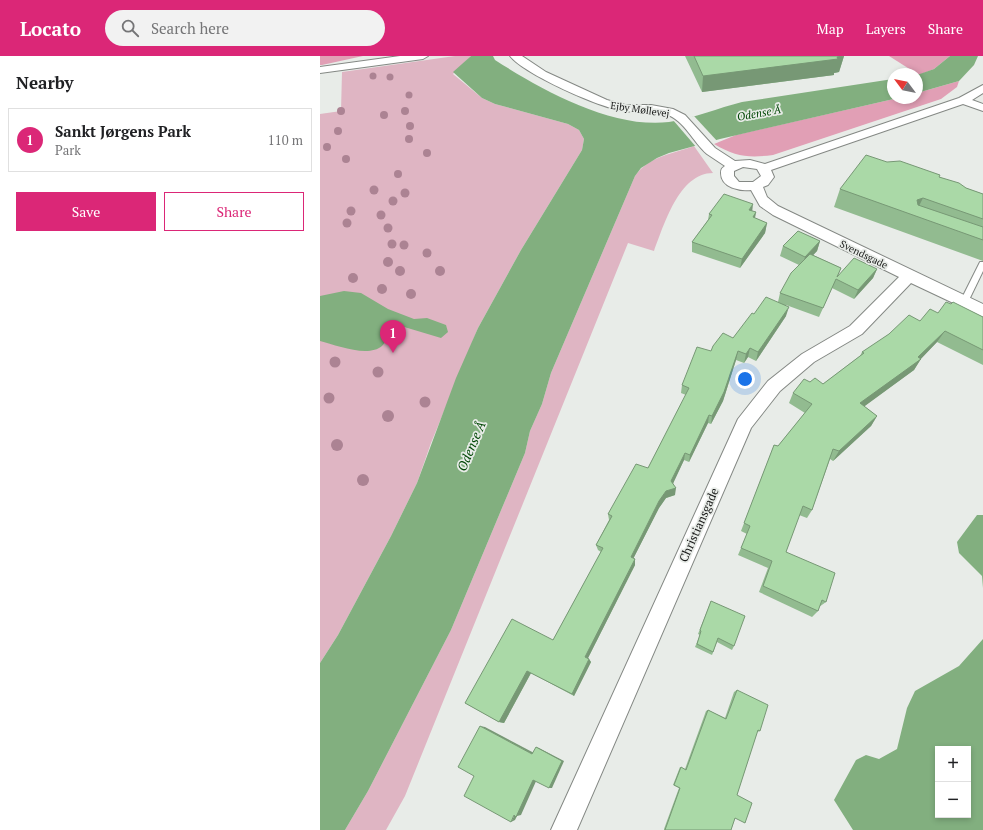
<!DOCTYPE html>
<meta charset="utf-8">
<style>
:root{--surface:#fff;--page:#f2f2f2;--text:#202124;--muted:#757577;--line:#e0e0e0;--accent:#db2777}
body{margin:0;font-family:"PT Serif",serif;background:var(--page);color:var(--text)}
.controls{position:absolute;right:12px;bottom:12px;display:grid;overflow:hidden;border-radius:0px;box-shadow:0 2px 6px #0003}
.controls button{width:36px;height:36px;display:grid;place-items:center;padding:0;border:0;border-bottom:1px solid var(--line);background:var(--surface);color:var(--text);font:20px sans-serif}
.compass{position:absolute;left:567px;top:12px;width:36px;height:36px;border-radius:50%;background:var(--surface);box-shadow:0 2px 6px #0003;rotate:302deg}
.you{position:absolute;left:425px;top:323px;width:14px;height:14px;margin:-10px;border:3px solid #fff;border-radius:50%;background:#1a73e8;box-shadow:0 0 0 6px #1a73e833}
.badge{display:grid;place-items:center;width:26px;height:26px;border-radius:50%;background:var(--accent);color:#fff;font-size:13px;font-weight:700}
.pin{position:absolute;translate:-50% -33px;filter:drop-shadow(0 1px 2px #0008)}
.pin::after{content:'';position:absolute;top:21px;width:14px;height:12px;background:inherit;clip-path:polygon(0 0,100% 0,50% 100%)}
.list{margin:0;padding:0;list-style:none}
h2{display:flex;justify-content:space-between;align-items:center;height:52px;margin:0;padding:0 16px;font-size:17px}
h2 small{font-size:13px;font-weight:400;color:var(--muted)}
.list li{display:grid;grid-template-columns:26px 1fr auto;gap:12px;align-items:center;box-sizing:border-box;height:64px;margin:0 8px 8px;padding:0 8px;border:1px solid var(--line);border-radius:0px}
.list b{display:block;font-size:15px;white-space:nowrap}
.list p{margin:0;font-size:13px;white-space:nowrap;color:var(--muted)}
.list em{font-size:13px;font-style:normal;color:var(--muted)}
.actions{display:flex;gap:8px;padding:12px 16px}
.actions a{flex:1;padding:9px 0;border:1px solid var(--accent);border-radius:0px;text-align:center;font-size:14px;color:var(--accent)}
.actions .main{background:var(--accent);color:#fff}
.icon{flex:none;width:22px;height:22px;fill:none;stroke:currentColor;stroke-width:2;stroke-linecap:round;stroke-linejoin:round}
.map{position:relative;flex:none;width:663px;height:774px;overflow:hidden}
header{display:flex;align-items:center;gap:24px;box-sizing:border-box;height:56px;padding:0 20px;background:var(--accent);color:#fff}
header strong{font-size:19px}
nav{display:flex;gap:22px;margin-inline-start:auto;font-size:14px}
.search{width:280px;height:36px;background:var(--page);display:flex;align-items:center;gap:10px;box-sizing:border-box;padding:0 14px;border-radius:22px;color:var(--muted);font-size:15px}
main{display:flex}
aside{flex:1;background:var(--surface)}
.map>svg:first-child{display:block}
</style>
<header>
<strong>Locato</strong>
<div class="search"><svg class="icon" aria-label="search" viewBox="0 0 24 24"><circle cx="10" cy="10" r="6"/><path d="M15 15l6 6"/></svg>Search here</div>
<nav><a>Map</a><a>Layers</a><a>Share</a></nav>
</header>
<main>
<aside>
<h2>Nearby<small></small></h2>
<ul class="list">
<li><span class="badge">1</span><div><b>Sankt Jørgens Park</b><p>Park</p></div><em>110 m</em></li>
</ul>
<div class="actions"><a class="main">Save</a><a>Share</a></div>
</aside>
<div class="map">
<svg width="663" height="774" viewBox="0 0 663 774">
<rect width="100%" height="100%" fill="#e8ece8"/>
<g fill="#dfb5c3">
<path d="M135 0H151L133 18 162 42 175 48 248 68 259 74 264 83 262 94 201 194 158 272 111 387 97 427 71 480 18 579 0 607V58L21 55 22 16Z"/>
<path d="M374 90 393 117C359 117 344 169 334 195L308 187 85 740 66 774H25L48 735 131 574 205 397 210 375 222 348 231 317 315 120C329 100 353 98 374 90Z"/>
</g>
<g fill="#e19fb5">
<path d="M0 0H43L2 9H0Z"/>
<path d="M569 0H630L614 13 599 19Z"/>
<path d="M639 25 637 31 621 43 453 99C429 102 416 101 394 88L416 79 578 42H597V37Z"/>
</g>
<g fill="#82af7f" fill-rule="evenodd">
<path d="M151 0H173L175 4C222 34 292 73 349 66 375 62 398 52 422 46L573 23V42H578L400 83 349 97 337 102 321 112 315 120 231 317 222 348 210 375 205 397 131 574 48 735 25 774H0V607L18 579 71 480 97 427 136 322 158 272 201 194 262 94 264 83 259 74 248 68 175 48 162 42 133 16Z"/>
<path d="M630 0H658L654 9 639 25 597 37V19L614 13Z"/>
<path d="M24 235 41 237 68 253 94 263 107 262 126 269 128 276 121 282 81 270C71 274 69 283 62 290 48 302 16 289 0 285V240Z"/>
<path d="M657 459H663V532L662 520 639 497 637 486Z"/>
<path d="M663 583V774H533L514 744 536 704 546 699 559 703 577 693 587 652 595 635 639 610ZM618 693H648V759H618Z"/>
</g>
<path fill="#e8ece8" d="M374 60 398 86 377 92 353 64Z"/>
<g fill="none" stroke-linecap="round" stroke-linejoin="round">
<g stroke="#848884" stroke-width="2">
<path id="lane" d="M660 206H663V215L647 248H641L640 246Z"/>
</g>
<g stroke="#848884" stroke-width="2">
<g id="street">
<path d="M80 0H108L103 3 0 17V11Z"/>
<path d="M190 0H202L226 16 287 44 305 49H331L353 53 365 59 395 92 415 105 430 104 445 108 639 42 663 29V37L652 44 663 48V55L643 48 451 114 454 121 448 129 443 131 447 141 458 150 663 248V261L591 227 542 278 494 306 460 335 431 372 257 774H231L418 363 448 325 482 298 530 270 579 221 453 159 440 150 431 134C420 135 401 132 401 117 401 113 402 112 405 110 399 106 393 102 387 98 373 86 365 65 346 58 333 53 318 57 304 55 280 52 204 18 190 0ZM423 111 437 113 441 120 433 126H419L414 120V115Z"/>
</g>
</g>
<use href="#lane" fill="#fff" fill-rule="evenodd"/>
<use href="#street" fill="#fff" fill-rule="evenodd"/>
</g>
<g fill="#ac8393">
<circle cx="53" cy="20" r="3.5"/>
<circle cx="70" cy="21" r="3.5"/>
<circle cx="89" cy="39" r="3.5"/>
<circle cx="21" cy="55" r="4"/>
<circle cx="85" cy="55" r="4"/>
<circle cx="64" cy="59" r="4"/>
<circle cx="90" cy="70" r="4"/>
<circle cx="18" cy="75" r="4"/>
<circle cx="89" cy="83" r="4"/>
<circle cx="7" cy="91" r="4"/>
<circle cx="107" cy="97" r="4"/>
<circle cx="26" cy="103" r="4"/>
<circle cx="78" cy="118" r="4"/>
<circle cx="54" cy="134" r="4.5"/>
<circle cx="85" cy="137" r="4.5"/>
<circle cx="73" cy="145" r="4.5"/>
<circle cx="31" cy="155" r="4.5"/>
<circle cx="61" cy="159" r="4.5"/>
<circle cx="27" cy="167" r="4.5"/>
<circle cx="68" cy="172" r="4.5"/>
<circle cx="72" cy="188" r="4.5"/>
<circle cx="84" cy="189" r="4.5"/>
<circle cx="107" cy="197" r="4.5"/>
<circle cx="68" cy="206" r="5"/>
<circle cx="80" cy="215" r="5"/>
<circle cx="120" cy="215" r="5"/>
<circle cx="33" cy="222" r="5"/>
<circle cx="62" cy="233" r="5"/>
<circle cx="91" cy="238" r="5"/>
<circle cx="15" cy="306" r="5.5"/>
<circle cx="58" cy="316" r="5.5"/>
<circle cx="9" cy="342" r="5.5"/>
<circle cx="105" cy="346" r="5.5"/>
<circle cx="68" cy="360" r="6"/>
<circle cx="17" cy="389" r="6"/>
<circle cx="43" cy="424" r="6"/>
</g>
<g fill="#92bb90">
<path d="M365 0H524L519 16 514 17V19L382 36Z"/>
<path d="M567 106 619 121 646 132 663 138V205L514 151 520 133Z"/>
<path d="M436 156 435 162 447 167 445 177 420 212 372 196V186L388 164 389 158Z"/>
<path d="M500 185 497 195 493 199 521 212 518 219 557 213 553 222 534 243 512 232 499 261 466 249V260L436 305 428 301 424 307 416 304 403 345 391 368 388 367 369 406 364 404 353 427 355 439 346 442 339 452 313 503H315V509L268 602 271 606 254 640 211 617 184 667 179 666 145 647 233 584 281 496 278 494 276 489 289 464 288 458 328 412 366 339 361 337 362 329 391 295 413 282 434 258 458 246 460 237 479 209 460 200 463 190Z"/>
<path d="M618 257 663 261V309L617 286 601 302 594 314 544 350 557 360 551 370 513 405 510 403 492 454 487 462 479 459 466 496 506 546 499 551 498 555 492 561 439 536 448 512 418 499 427 478 421 475 454 389 458 390 485 357 469 347 473 337 490 326 503 328 540 300 542 296Z"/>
<path d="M391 545 414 590 412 594 397 586 392 599 375 591 380 579 378 578Z"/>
<path d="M417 634 440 675 437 676 417 739 415 762 411 774H344V773L359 732 353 729 360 711 365 713 386 655 388 654 405 662 414 636Z"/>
</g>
<g fill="#779875">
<path d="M524 0 519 16 514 17V19L382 36 383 20Z"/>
<path d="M603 142 594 160 597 144Z"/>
<path d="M433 148 432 157 429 154Z"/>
<path d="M436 156 434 166 433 161Z"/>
<path d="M447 167 445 177 420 212 422 203Z"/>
<path d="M500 185 497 195 482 211 485 201Z"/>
<path d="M557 213 553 222 534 243 538 234Z"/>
<path d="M469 251 466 260 436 305 438 296Z"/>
<path d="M625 275 617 286 600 304 601 303 594 314 534 358 540 347 598 301Z"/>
<path d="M430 292 428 301 424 307 426 298Z"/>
<path d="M418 295 416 304 403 345 391 368 392 360Z"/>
<path d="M389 359 388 367 369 406 370 399Z"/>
<path d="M557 360 551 370 513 405 519 395Z"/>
<path d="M365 397 364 404 351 432V425Z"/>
<path d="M356 432 355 439 346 442 339 452 311 507V501L339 445 346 435Z"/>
<path d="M315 503V509L267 604 265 601Z"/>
<path d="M269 603 271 606 254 640 252 638Z"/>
<path d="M207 615 211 617 184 667 179 666Z"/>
<path d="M160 670 165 671 216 698H212Z"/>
<path d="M216 691 219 692 244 705 232 732H229Z"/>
<path d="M217 723 201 759 197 760 195 764 191 766 213 724Z"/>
</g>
<g fill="#aad9a7" stroke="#779875">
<path d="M374 0H522L517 1 518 3 383 20Z"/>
<path d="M546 99 567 106 580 105 620 119 619 121 639 127 646 132 663 138V163L603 142 597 144 598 149 663 171V184L520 133Z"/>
<path d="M404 138 433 148 429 154 436 156 433 161 447 167 422 203 372 186 392 159 389 158Z"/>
<path d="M478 175 500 185 485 201 463 190Z"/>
<path d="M490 198 521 212 517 221 534 202 557 213 538 234 516 223 503 252 460 237 471 217Z"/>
<path d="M446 241 469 251 438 296 430 292 426 298 418 295 404 336 392 360 389 359 370 399 365 397 351 425 356 432 346 435 339 445 311 501 315 503 265 601 269 603 252 638 207 615 179 666 145 647 192 563 233 584 283 492 276 489 292 460 288 458 316 408 328 412 369 332 362 329 377 291 391 295 393 290 403 277 413 282 432 257 434 258Z"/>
<path d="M626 246 631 248 633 246 663 261V294L625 275 598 301 601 303 540 347 557 360 519 395 513 393 492 454 483 450 466 496 515 517 506 546 502 544 498 555 443 530 452 505 421 492 430 470 424 467 454 389 458 390 492 348 473 337 484 323 490 326 495 322 503 328 544 297 542 296 569 278 589 259 600 265 610 253 618 257Z"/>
<path d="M391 545 425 560 414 590 398 582 393 596 377 588 381 575 380 574Z"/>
<path d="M417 634 448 649 440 675 438 674 417 739 432 747 425 767 415 762 411 774H345L360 732 354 729 361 711 366 714 388 654 406 663Z"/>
<path d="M160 670 212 698 216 691 242 705 229 732 213 724 196 761 194 759 191 766 144 740 154 720 138 711Z"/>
</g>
<g text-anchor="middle" stroke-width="3.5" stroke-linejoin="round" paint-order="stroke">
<g font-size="10" fill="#191a19" stroke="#e8ece8">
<text transform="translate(320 53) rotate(8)" y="4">Ejby Møllevej</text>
<text transform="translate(544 198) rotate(26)" y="4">Svendsgade</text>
</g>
<g font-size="11" font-style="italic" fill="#024806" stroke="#e8ece8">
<text transform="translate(439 57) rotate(-10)" y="4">Odense Å</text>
</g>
<g font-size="12" fill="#191a19" stroke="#e8ece8">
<text transform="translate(379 469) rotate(-66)" y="4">Christiansgade</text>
</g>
<g font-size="13" font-style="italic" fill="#024806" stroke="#e8ece8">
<text transform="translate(151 390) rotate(-67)" y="5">Odense Å</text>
</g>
</g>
</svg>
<div class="controls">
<button>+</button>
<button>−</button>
</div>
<svg class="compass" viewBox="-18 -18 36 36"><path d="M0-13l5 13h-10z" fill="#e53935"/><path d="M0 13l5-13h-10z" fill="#757577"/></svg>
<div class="you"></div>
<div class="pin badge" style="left:73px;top:297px">1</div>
</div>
</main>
